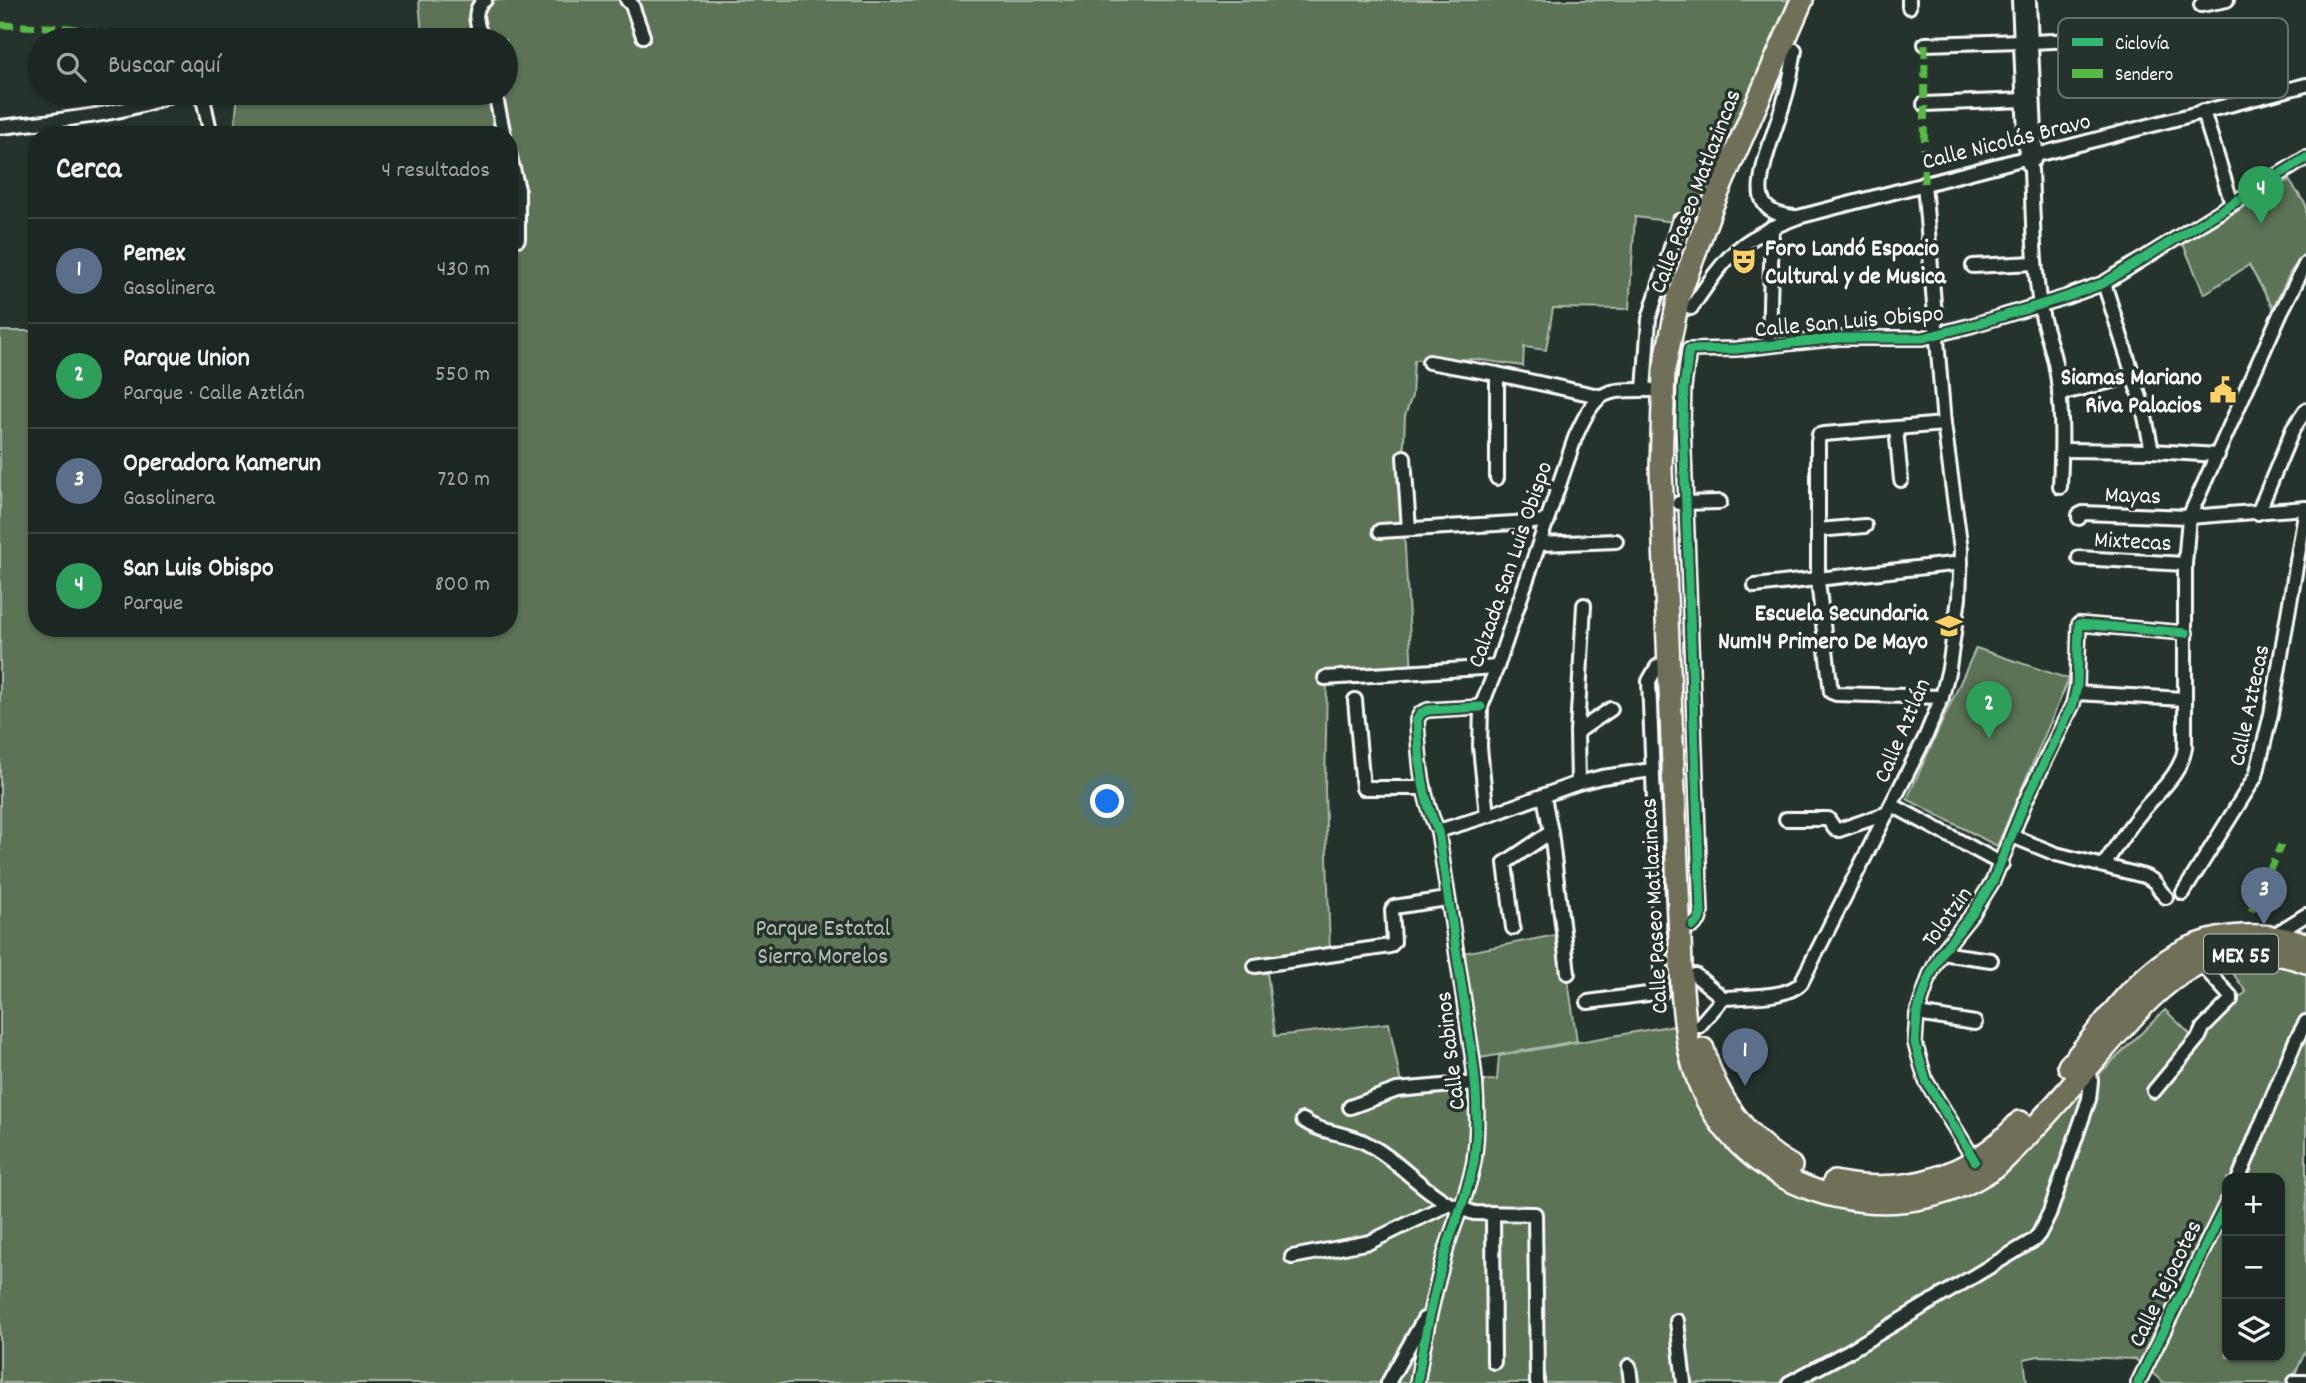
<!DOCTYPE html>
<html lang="es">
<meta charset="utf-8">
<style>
:root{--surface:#1c2622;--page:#29322f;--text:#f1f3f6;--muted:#a0a5a5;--line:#3a4340;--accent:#ffd166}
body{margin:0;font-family:Dekko,sans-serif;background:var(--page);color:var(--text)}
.controls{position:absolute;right:21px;bottom:21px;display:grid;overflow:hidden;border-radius:14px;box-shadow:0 2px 5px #0004}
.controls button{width:63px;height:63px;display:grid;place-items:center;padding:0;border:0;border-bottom:2px solid var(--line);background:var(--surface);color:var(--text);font:35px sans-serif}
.you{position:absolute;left:1108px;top:802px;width:24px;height:24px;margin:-18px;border:5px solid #fff;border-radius:50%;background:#1a73e8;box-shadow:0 0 0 10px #1a73e833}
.badge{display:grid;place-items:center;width:46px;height:46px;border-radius:50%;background:var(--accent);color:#fff;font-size:23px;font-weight:700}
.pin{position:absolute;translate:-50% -58px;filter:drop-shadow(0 2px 4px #0008)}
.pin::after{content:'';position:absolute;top:37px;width:24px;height:21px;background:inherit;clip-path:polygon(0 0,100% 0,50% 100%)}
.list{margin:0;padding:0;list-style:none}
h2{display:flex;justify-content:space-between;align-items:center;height:91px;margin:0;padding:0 28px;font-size:30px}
h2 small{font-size:23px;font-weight:400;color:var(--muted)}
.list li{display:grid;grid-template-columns:46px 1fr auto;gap:21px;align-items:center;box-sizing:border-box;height:105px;padding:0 28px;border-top:2px solid var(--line)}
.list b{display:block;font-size:26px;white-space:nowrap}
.list p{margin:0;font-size:23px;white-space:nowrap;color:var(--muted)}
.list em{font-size:23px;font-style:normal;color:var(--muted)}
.icon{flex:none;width:38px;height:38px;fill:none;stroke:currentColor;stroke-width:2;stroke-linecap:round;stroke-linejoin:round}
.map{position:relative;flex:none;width:2306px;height:1383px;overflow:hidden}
.search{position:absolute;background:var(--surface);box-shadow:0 2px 5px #0004;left:28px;top:28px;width:490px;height:77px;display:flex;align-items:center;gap:18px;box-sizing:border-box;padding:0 24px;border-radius:38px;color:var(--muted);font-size:26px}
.panel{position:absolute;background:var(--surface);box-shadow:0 2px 5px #0004;left:28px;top:126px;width:490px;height:511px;border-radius:28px}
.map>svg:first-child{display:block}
</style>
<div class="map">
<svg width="2306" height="1383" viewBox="0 0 2306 1383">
<rect width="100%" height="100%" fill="#26332d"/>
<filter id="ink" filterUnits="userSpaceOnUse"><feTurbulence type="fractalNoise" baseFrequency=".0143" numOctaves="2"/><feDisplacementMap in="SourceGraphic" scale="14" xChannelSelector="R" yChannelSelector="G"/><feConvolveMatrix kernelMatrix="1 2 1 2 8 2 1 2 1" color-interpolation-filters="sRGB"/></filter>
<g filter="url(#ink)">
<g fill="#5c7357" stroke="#aeb9ab" stroke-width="2" fill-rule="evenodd">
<path d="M419 0H1811L1713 227 1635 217 1629 309 1553 308 1546 350 1524 347 1523 366 1475 359 1414 360 1412 396 1405 416 1402 494 1412 673 1327 677 1325 790 1330 953 1266 963 1275 1036 1389 1023 1401 1084 1497 1080 1499 1056 1698 1021 1707 1065 1723 1103 1814 1188 1891 1203 1986 1184 2165 1010 2193 1037 2246 992 2227 965 2306 953V1350L2291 1383H2164L2135 1359 2039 1356 2024 1359 2027 1383H0V331H37V628H509V135H234L238 93H506V40H401L422 34ZM2227 1178H2280V1357H2227Z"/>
<path d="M2289 180 2306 205V251L2291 271 2273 308 2249 265 2204 294 2183 244Z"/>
<path d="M1976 648 2069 679 1997 846 1907 799Z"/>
<path d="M1561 934 1577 1041 1480 1058 1463 953Z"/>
</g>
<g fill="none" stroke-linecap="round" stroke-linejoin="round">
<g stroke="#fff" stroke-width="18">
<g id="street">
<path d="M627 0 632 5 643 36"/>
<path d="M1909 0V7"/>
<path d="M2019 0 2026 157 2031 170C2033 215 2033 261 2040 305 2043 325 2051 344 2055 363 2063 404 2062 446 2060 487"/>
<path d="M2029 0 2036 155 2034 160"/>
<path d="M2201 5 2227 0"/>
<path d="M482 40C478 25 470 11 485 0"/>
<path d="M2031 42 2143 37"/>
<path d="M1925 44 2021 41"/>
<path d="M198 93 204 103 211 135"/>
<path d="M495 93 504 135"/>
<path d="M1924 104 2024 100"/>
<path d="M2203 111 2232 204"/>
<path d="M0 127C57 120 123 116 176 93"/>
<path d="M509 153 518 189V239"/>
<path d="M1794 217C1781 215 1767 213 1762 199 1754 179 1779 121 1785 98 1790 83 1792 66 1795 50"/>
<path d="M1973 266 2035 263"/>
<path d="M2104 283 2143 407 2152 451"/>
<path d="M1691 308C1727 256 1736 240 1798 217L2306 85"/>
<path d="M1769 345 1772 227"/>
<path d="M1429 362 1497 374 1599 396"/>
<path d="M1644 390 1649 319 1679 221"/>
<path d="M2059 394 2133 376"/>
<path d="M1896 428 1901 480"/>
<path d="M2062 450 2152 451 2218 455"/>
<path d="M1404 457 1409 529"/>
<path d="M1497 478V374"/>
<path d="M1679 503 1720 502"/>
<path d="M2258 513 2293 429 2306 410"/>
<path d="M2079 518V515L2083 513 2189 517 2306 508"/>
<path d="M1818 530 1865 526"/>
<path d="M1380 531 1548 521"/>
<path d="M1540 544 1616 541"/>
<path d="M2079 558 2185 564"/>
<path d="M1755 586 1961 563"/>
<path d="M1325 678 1497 667"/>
<path d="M2076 693 2184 699"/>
<path d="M1942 697 1836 694 1831 692 1818 581V442L1819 435 1824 434 1944 424"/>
<path d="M1355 700 1363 788H1424"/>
<path d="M1577 732 1611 709"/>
<path d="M1578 783 1577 732 1584 605"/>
<path d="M1544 797 1551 832 1568 973"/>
<path d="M1892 805 2002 864"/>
<path d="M1487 816 1480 747 1481 707 1497 667 1575 438C1599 383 1606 391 1662 390"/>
<path d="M1786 819H1828L1835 829 1839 830 1888 813"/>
<path d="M1438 831 1487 816 1578 783 1602 777 1652 770"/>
<path d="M2012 836 2056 854 2144 876C2161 883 2155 888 2166 897"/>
<path d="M2104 865C2115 848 2126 831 2139 815 2156 793 2181 776 2185 747V564L2189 517 2281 312 2306 263"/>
<path d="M2183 893 2256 776 2271 714 2306 508"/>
<path d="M1693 926 1699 920 1701 913 1683 424 1684 387 1689 350 1737 349 1839 338H1923L1973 325 2066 297 2104 283 2306 158"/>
<path d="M1513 928 1505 863 1551 832"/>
<path d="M2271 937 2306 915"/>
<path d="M1941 953 1991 960"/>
<path d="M1255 966 1390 946 1394 942 1392 910 1394 907 1447 899"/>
<path d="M1695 975 1723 998C1745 996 1786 999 1801 983L1925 738 1942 697 1949 668 1959 598 1961 550 1944 424 1924 183"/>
<path d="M1588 1002 1662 992 1649 681 1657 667 1669 660"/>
<path d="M1917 1014 1975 1023"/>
<path d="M1699 1026 1723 998"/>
<path d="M2154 1091 2199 1037 2203 1028 2231 1000V997L2200 963"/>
<path d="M1350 1107 1397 1090 1476 1083"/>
<path d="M1303 1120C1322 1134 1344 1132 1364 1142 1396 1158 1418 1187 1449 1204"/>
<path d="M1975 1161 1926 1081 1915 1043 1917 1014 1930 975 1941 953 1973 913 1993 881 2025 802 2073 704 2077 686 2079 624 2186 633"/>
<path d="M2239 1178 2296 1040 2306 1022"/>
<path d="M1493 1213 1494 1362"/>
<path d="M1292 1257 1370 1242 1449 1204 1474 1213 1535 1214 1537 1383"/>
<path d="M1677 1321 1684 1383"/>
<path d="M1629 1366 1631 1383"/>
<path d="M2295 1382H2306"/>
<path d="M1388 1383 1424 1319"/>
<path d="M1417 1383C1424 1337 1434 1292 1447 1247 1456 1218 1469 1191 1474 1161 1479 1126 1477 1089 1472 1054L1438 831C1421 797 1419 757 1417 720L1421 713 1428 710 1481 707"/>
<path d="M1789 1383 1849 1351 2034 1240 2039 1234 2050 1212 2089 1099 2091 1081 2089 1065"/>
<path d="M2138 1383 2227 1202"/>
</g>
</g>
<g stroke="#fff" stroke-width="26">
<g id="highway">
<path d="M1802 0 1712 206 1679 296 1664 370 1661 469 1682 989C1685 1032 1690 1074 1713 1111 1771 1206 1911 1231 1999 1164 2039 1126 2074 1083 2110 1042 2134 1015 2160 984 2192 967 2223 949 2273 949 2306 962"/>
<path d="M1703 1049C1715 1097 1747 1141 1791 1166"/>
<path d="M2069 1066C2121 1007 2155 940 2242 936 2264 935 2285 938 2306 944"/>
<path d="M1834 1182C1906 1197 1971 1177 2020 1122"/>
</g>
</g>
<use href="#street" stroke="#26332d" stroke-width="12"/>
<use href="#highway" stroke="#706f59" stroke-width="21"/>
<g stroke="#58b947" stroke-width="7" stroke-dasharray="14 7" stroke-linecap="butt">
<path d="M0 25 69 28 159 40"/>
<path d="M1924 183 1925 44"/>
<path d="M2251 911 2281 845"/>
</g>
<g stroke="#26332d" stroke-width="13">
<g id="cycleway">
<path d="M1693 926 1699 920 1701 913 1683 424 1684 387 1689 350 1737 349 1839 338H1923L1973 325 2066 297 2104 283 2306 158"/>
<path d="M1975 1161 1926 1081 1915 1043 1917 1014 1930 975 1941 953 1973 913 1993 881 2025 802 2073 704 2077 686 2079 624 2186 633"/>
<path d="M1417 1383C1424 1337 1434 1292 1447 1247 1456 1218 1469 1191 1474 1161 1479 1126 1477 1089 1472 1054L1438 831C1421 797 1419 757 1417 720L1421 713 1428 710 1481 707"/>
<path d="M2138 1383 2227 1202"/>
</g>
</g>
<use href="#cycleway" stroke="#33b770" stroke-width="9"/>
</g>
</g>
<defs>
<g id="theatre-bare" transform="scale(2.1)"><path d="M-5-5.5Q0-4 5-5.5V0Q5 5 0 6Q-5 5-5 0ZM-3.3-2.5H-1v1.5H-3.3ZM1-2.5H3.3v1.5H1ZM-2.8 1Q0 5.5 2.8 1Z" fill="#ffd166" stroke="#26332d" stroke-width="2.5" paint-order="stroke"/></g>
<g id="civic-bare" transform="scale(2.1)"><path d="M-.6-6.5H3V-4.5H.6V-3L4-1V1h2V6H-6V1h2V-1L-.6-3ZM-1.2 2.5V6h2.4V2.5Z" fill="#ffd166" stroke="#26332d" stroke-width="2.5" paint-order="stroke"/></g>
<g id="school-bare" transform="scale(2.1)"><path d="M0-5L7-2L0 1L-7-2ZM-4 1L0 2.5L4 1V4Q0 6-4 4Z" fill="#ffd166" stroke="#26332d" stroke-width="2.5" paint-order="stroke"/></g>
</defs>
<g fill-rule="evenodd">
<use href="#theatre-bare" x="1744" y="261"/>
<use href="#civic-bare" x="2223" y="390"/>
<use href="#school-bare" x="1949" y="626"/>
</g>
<g text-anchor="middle" stroke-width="7" stroke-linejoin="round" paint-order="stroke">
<rect fill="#26332d" stroke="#bec2c0" stroke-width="2" x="2204" y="934.5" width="74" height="39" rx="5"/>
<g font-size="23" font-weight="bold" fill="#fff">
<text x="2241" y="962">MEX 55</text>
</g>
<g font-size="24" fill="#fff" stroke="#26332d">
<text transform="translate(2006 140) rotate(-14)" y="8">Calle Nicolás Bravo</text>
<text transform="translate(1694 191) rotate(-69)" y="8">Calle Paseo Matlazincas</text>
<text transform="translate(1849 320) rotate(-5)" y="8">Calle San Luis Obispo</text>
<text transform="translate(2133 494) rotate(2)" y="8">Mayas</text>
<text transform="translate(2133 540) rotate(3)" y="8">Mixtecas</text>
<text transform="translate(1509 564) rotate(-71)" y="8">Calzada San Luis Obispo</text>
<text transform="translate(2248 705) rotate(-78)" y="8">Calle Aztecas</text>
<text transform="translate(1901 730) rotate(-67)" y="8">Calle Aztlán</text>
<text transform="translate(1653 906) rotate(-93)" y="8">Calle Paseo Matlazincas</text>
<text transform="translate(1946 916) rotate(-54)" y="8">Tolotzin</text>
<text transform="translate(1449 1051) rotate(-97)" y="8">Calle Sabinos</text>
<text transform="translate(2164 1283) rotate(-64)" y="8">Calle Tejocotes</text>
</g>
<g font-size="24" font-weight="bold" fill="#fff" stroke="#26332d" text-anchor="end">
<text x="1765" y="255" text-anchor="start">Foro Landó Espacio<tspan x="1765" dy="28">Cultural y de Musica</tspan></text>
<text x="2202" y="384">Siamas Mariano<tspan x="2202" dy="28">Riva Palacios</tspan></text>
<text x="1928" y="620">Escuela Secundaria<tspan x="1928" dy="28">Num14 Primero De Mayo</tspan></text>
</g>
<g font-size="24" fill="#b6c0b3" stroke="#26332d">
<text x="823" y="935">Parque Estatal<tspan x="823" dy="28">Sierra Morelos</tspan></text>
</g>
</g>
<rect x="2058" y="18" width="230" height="80" rx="10" fill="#26332d" stroke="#67706c" stroke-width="2"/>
<rect x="2072" y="38" width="31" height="8" fill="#33b770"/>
<rect x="2072" y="69" width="31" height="9" fill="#58b947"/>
<g font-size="19" fill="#fff">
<text x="2115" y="49">Ciclovía</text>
<text x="2115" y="80">Sendero</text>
</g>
</svg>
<div class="controls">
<button>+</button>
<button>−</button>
<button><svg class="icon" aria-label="layers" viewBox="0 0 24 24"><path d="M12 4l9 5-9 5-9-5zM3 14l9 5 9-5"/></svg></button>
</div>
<div class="you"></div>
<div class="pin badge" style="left:1745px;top:1086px;background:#5c6f8a">1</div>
<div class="pin badge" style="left:1989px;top:739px;background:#2e9e5b">2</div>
<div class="pin badge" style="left:2264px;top:925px;background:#5c6f8a">3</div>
<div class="pin badge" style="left:2261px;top:224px;background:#2e9e5b">4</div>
<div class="search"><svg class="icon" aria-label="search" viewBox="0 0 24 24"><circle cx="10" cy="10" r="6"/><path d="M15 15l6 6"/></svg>Buscar aquí</div>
<section class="panel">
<h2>Cerca<small>4 resultados</small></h2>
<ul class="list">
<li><span class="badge" style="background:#5c6f8a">1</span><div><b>Pemex</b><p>Gasolinera</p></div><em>430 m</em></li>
<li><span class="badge" style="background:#2e9e5b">2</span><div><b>Parque Union</b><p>Parque · Calle Aztlán</p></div><em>550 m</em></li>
<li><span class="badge" style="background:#5c6f8a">3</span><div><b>Operadora Kamerun</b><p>Gasolinera</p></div><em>720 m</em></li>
<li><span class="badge" style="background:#2e9e5b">4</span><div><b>San Luis Obispo</b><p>Parque</p></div><em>800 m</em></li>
</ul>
</section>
</div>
